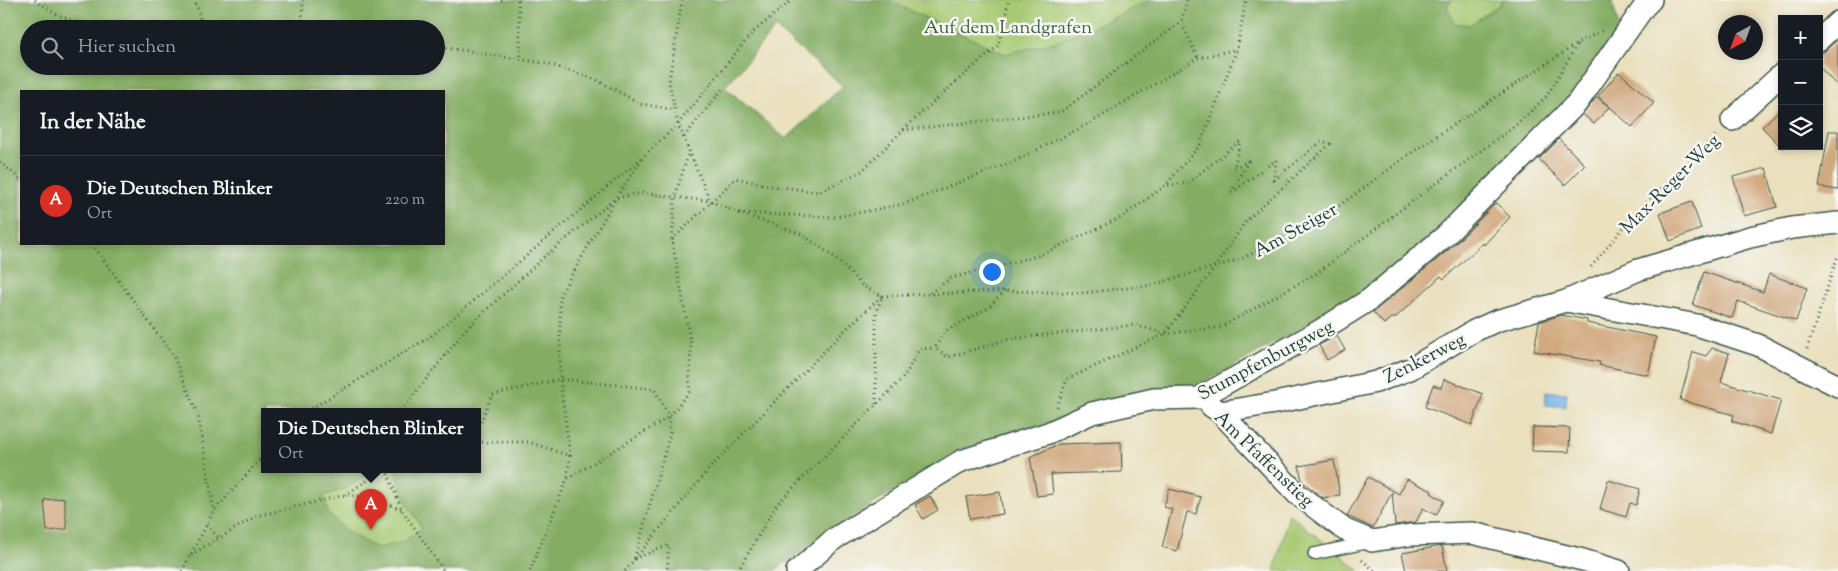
<!DOCTYPE html>
<html lang="de">
<meta charset="utf-8">
<style>
:root{--surface:#171b24;--page:#20242c;--text:#f1f3f6;--muted:#9ea1a6;--line:#363941;--accent:#d93025}
body{margin:0;font-family:"Sorts Mill Goudy",serif;background:var(--page);color:var(--text)}
.controls{position:absolute;right:15px;top:15px;display:grid;overflow:hidden;border-radius:0px;box-shadow:0 2px 8px #0003}
.controls button{width:45px;height:45px;display:grid;place-items:center;padding:0;border:0;border-bottom:1px solid var(--line);background:var(--surface);color:var(--text);font:25px sans-serif}
.compass{position:absolute;left:1718px;top:15px;width:45px;height:45px;border-radius:50%;background:var(--surface);box-shadow:0 2px 8px #0003;rotate:221deg}
.you{position:absolute;left:991px;top:271px;width:18px;height:18px;margin:-12px;border:4px solid #fff;border-radius:50%;background:#1a73e8;box-shadow:0 0 0 8px #1a73e833}
.badge{display:grid;place-items:center;width:32px;height:32px;border-radius:50%;background:var(--accent);color:#fff;font-size:16px;font-weight:700}
.pin{position:absolute;translate:-50% -41px;filter:drop-shadow(0 1px 2px #0008)}
.pin::after{content:'';position:absolute;top:26px;width:18px;height:15px;background:inherit;clip-path:polygon(0 0,100% 0,50% 100%)}
.popup{position:absolute;left:261px;top:408px;width:220px;height:65px;box-sizing:border-box;display:grid;place-content:center;border-radius:0px;background:var(--surface);filter:drop-shadow(0 1px 4px #0005);font-size:16px;white-space:nowrap;color:var(--muted)}
.popup b{font-size:19px;color:var(--text)}
.popup::after{content:'';position:absolute;left:50%;top:100%;margin-left:-10px;border:10px solid transparent;border-top-color:var(--surface)}
.list{margin:0;padding:0;list-style:none}
h2{display:flex;justify-content:space-between;align-items:center;height:65px;margin:0;padding:0 20px;font-size:21px}
h2 small{font-size:16px;font-weight:400;color:var(--muted)}
.list li{display:grid;grid-template-columns:32px 1fr auto;gap:15px;align-items:center;box-sizing:border-box;height:90px;padding:0 20px;border-top:1px solid var(--line)}
.list b{display:block;font-size:19px;white-space:nowrap}
.list p{margin:0;font-size:16px;white-space:nowrap;color:var(--muted)}
.list em{font-size:16px;font-style:normal;color:var(--muted)}
.icon{flex:none;width:28px;height:28px;fill:none;stroke:currentColor;stroke-width:2;stroke-linecap:round;stroke-linejoin:round}
.map{position:relative;flex:none;width:1838px;height:571px;overflow:hidden}
.search{position:absolute;background:var(--surface);box-shadow:0 2px 8px #0003;left:20px;top:20px;width:425px;height:55px;display:flex;align-items:center;gap:12px;box-sizing:border-box;padding:0 18px;border-radius:28px;color:var(--muted);font-size:19px}
.panel{position:absolute;background:var(--surface);box-shadow:0 2px 8px #0003;left:20px;top:90px;width:425px;height:155px;border-radius:0px}
.map>svg:first-child{display:block}
</style>
<div class="map">
<svg width="1838" height="571" viewBox="0 0 1838 571">
<rect width="100%" height="100%" fill="#f6f6f2"/>
<filter id="ink" filterUnits="userSpaceOnUse"><feTurbulence type="fractalNoise" baseFrequency=".02" numOctaves="2"/><feDisplacementMap in="SourceGraphic" scale="10" xChannelSelector="R" yChannelSelector="G"/><feConvolveMatrix kernelMatrix="1 2 1 2 8 2 1 2 1" color-interpolation-filters="sRGB"/></filter>
<filter id="wash" filterUnits="userSpaceOnUse"><feTurbulence type="fractalNoise" baseFrequency=".0096" numOctaves="4" result="noise"/><feDisplacementMap in="SourceGraphic" scale="20" xChannelSelector="R" yChannelSelector="G"/><feGaussianBlur stdDeviation="1.12" result="paint"/><feColorMatrix in="noise" values="0 0 0 0 0 0 0 0 0 0 0 0 0 0 0 0 0 1.4 0 .05"/><feComposite in="paint" operator="in"/></filter>
<g filter="url(#wash)">
<rect width="100%" height="100%" fill="#eae0bd"/>
<g fill="#a6c972" stroke="#628353">
<path d="M887 0H1151L1095 26 1052 43 1005 54Z"/>
<path d="M1452 0H1503L1501 4 1470 25 1454 23 1447 6Z"/>
<path d="M372 469H395L408 505 422 528 405 541 377 549 348 532 328 514 324 495 345 489 370 473Z"/>
<path d="M1289 514 1360 571H1274Z"/>
</g>
<path fill="#84ad64" stroke="#52754c" fill-rule="evenodd" d="M0 0H887L1005 54 1052 43 1095 26 1151 0H1452L1447 6 1454 23 1470 25 1501 4 1503 0H1612L1619 27 1581 86 1466 205 1373 287 1223 372 1198 384 1153 391 956 451 808 546 774 571H0ZM775 28 843 86 786 139 725 87ZM29 29H436V66H29ZM21 91H444V244H21ZM265 411H477V469H395L408 505 422 528 405 541 377 549 348 532 328 514 324 496 345 489 370 473 372 469H265Z"/>
<path fill="#6fafe3" stroke="#47768c" d="M1546 391 1567 393 1566 407 1545 405Z"/>
<g id="blocks">
<g fill="#d1a97f">
<path d="M1838 39V87L1819 66V56Z"/>
<path d="M1619 72 1654 103 1632 127 1598 96Z"/>
<path d="M1597 97 1609 107 1594 124 1583 114Z"/>
<path d="M1782 107V148L1762 127Z"/>
<path d="M1829 131H1838V190L1819 187Z"/>
<path d="M1559 139 1585 165 1565 185 1539 159Z"/>
<path d="M1766 168 1777 207 1744 216 1733 177Z"/>
<path d="M1692 202 1701 229 1670 241 1660 213Z"/>
<path d="M1496 203 1510 217 1484 245 1483 243 1444 279 1441 276 1394 319 1392 317 1384 324 1373 312 1453 246Z"/>
<path d="M1704 272 1763 292 1769 274 1807 288 1796 321 1738 301 1732 318 1693 305Z"/>
<path d="M1561 315 1587 320V323L1656 337 1648 375 1599 365 1600 362 1534 351 1539 322Z"/>
<path d="M1337 336 1345 350 1327 360 1319 345Z"/>
<path d="M1712 348 1729 353 1721 382 1781 400 1771 434 1732 421 1734 415 1680 400 1693 352 1706 356Z"/>
<path d="M1444 379 1483 394 1472 425 1425 407 1433 385 1441 388Z"/>
<path d="M1533 427 1570 428 1569 452 1532 451Z"/>
<path d="M1121 442 1122 472 1051 474 1053 494 1037 496 1030 457 1059 444Z"/>
<path d="M1334 460 1340 495 1323 498 1302 481 1299 466Z"/>
<path d="M1368 477 1399 494 1407 479 1432 491 1431 493 1444 501 1436 515 1423 508 1416 522 1395 525 1392 492 1373 528 1347 516Z"/>
<path d="M1608 480 1640 489 1636 505 1630 503 1626 517 1600 509Z"/>
<path d="M1169 489 1201 497 1196 514 1187 512 1177 551 1162 547 1172 509 1164 507Z"/>
<path d="M1000 492 1003 514 970 519 966 497Z"/>
<path d="M930 496 938 510 923 519 915 505Z"/>
<path d="M64 498 67 529 47 531 44 500Z"/>
<path d="M1442 546 1447 571H1406L1402 553Z"/>
</g>
</g>
</g>
<g filter="url(#ink)">
<use href="#blocks" fill-opacity="0" stroke="#3d5549" stroke-width="1"/>
<g fill="none" stroke-linecap="round" stroke-linejoin="round">
<g stroke="#3d5549" stroke-width="14">
<path id="service" d="M1314 554 1370 542"/>
</g>
<g stroke="#3d5549" stroke-width="24">
<g id="minor">
<path d="M1819 40 1838 22"/>
<path d="M1732 120 1782 74"/>
<path d="M1566 301 1697 325 1758 345 1838 386"/>
<path d="M1211 406 1220 412 1297 494 1345 530 1372 541 1410 535 1472 533 1583 560 1619 571"/>
<path d="M1220 412 1275 403 1376 382 1410 369 1474 331 1496 321 1566 301 1638 270 1750 237 1792 228 1838 223"/>
<path d="M797 571 834 539 961 461 1048 433 1092 413 1154 399 1199 398 1321 330 1369 300 1445 236 1577 103 1644 7 1651 0"/>
</g>
</g>
<g stroke="#3d5549" stroke-width="3" stroke-dasharray="1 4" stroke-linecap="butt">
<path d="M35 0 58 15 94 29"/>
<path d="M192 0 197 5 202 27 201 29"/>
<path d="M501 0H502"/>
<path d="M518 0 521 59"/>
<path d="M682 0 669 82 678 124 710 201 739 213 801 234 833 256 863 286 882 296"/>
<path d="M1187 0 1181 22 1198 58"/>
<path d="M302 25 325 29"/>
<path d="M292 29 302 25 303 0"/>
<path d="M436 46 549 64 597 80 641 104 675 110"/>
<path d="M903 130 1061 112 1181 22"/>
<path d="M684 137 724 87"/>
<path d="M0 162 21 180"/>
<path d="M739 213 836 217 904 204 1015 161 1090 123 1198 58 1237 49"/>
<path d="M672 240 736 178 766 185 819 192 862 171 902 131 951 86 998 46 1009 0"/>
<path d="M92 244 173 355 198 415 214 511"/>
<path d="M1591 267 1633 216 1717 134"/>
<path d="M1005 291 988 308 944 332 935 348 948 357 1010 339 1135 325 1165 334 1221 327 1317 273 1434 185 1515 126 1547 96 1578 43"/>
<path d="M930 293 951 278 1040 255 1120 218 1165 186 1200 145 1237 49 1246 0"/>
<path d="M882 296 1005 291 1083 293 1152 285 1241 259 1320 220 1411 153 1578 43 1603 30"/>
<path d="M1807 349 1838 255"/>
<path d="M876 404V312L882 297"/>
<path d="M1057 407 1067 379 1165 334 1215 267 1246 221 1330 144 1322 141 1274 180 1276 160 1230 194 1248 161 1234 168 1240 141 1188 183 1165 186"/>
<path d="M307 411 433 335 644 156 678 124 752 33 792 0"/>
<path d="M401 411 467 328 543 258 616 198 641 193 710 201"/>
<path d="M477 431 492 395 560 379 654 389 669 417 670 434 634 560"/>
<path d="M477 442H529L570 456 567 479"/>
<path d="M570 456 560 379V295L616 198 641 161"/>
<path d="M386 469 402 510 444 571"/>
<path d="M345 495 371 478 376 469"/>
<path d="M207 525 219 538"/>
<path d="M191 555 256 516 345 495 372 497 402 510"/>
<path d="M634 559 669 545 667 571"/>
<path d="M1362 560 1375 571"/>
<path d="M182 571 214 511 265 454"/>
<path d="M530 571 567 479 669 417 689 392 691 345 672 240 675 197 689 151"/>
<path d="M625 571 708 470 846 329 882 296"/>
<path d="M738 571 777 504 905 376 919 349 935 348"/>
</g>
<use href="#service" stroke="#fff" stroke-width="11"/>
<use href="#minor" stroke="#fff" stroke-width="21"/>
</g>
</g>
<g text-anchor="middle" stroke-width="5" stroke-linejoin="round" paint-order="stroke">
<g font-size="19" fill="#416044" stroke="#f6f6f2">
<text x="1008" y="33">Auf dem Landgrafen</text>
</g>
<g font-size="19" fill="#1f3d34" stroke="#f6f6f2">
<text transform="translate(1669 183) rotate(-45)" y="7">Max-Reger-Weg</text>
<text transform="translate(1295 229) rotate(-29)" y="7">Am Steiger</text>
<text transform="translate(1424 357) rotate(-27)" y="7">Zenkerweg</text>
<text transform="translate(1265 359) rotate(-28)" y="7">Stumpfenburgweg</text>
<text transform="translate(1265 458) rotate(44)" y="7">Am Pfaffenstieg</text>
</g>
</g>
</svg>
<div class="controls">
<button>+</button>
<button>−</button>
<button><svg class="icon" aria-label="layers" viewBox="0 0 24 24"><path d="M12 4l9 5-9 5-9-5zM3 14l9 5 9-5"/></svg></button>
</div>
<svg class="compass" viewBox="-18 -18 36 36"><path d="M0-13l5 13h-10z" fill="#e53935"/><path d="M0 13l5-13h-10z" fill="#9ea1a6"/></svg>
<div class="you"></div>
<div class="pin badge" style="left:371px;top:530px">A</div>
<div class="popup"><b>Die Deutschen Blinker</b>Ort</div>
<div class="search"><svg class="icon" aria-label="search" viewBox="0 0 24 24"><circle cx="10" cy="10" r="6"/><path d="M15 15l6 6"/></svg>Hier suchen</div>
<section class="panel">
<h2>In der Nähe<small></small></h2>
<ul class="list">
<li><span class="badge">A</span><div><b>Die Deutschen Blinker</b><p>Ort</p></div><em>220 m</em></li>
</ul>
</section>
</div>
